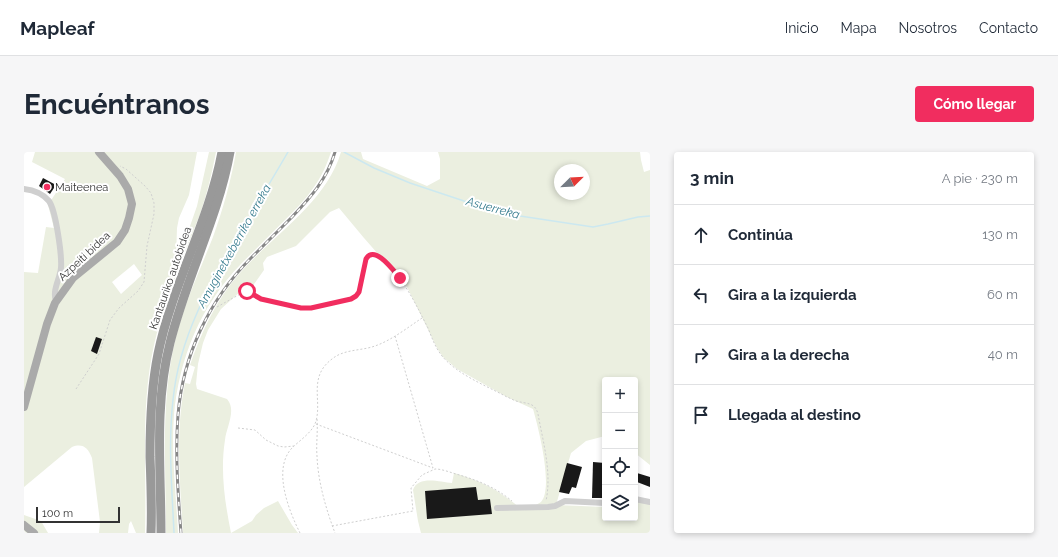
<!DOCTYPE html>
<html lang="es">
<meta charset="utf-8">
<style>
:root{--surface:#fff;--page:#f6f6f7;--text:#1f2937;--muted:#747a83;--line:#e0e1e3;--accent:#f12d5f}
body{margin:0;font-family:Raleway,sans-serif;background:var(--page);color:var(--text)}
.controls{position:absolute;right:12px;bottom:12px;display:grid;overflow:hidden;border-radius:4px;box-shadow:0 2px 6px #0003}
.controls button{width:36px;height:36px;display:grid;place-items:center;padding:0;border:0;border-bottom:1px solid var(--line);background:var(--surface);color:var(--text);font:20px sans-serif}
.compass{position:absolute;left:530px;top:12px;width:36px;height:36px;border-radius:50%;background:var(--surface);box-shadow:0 2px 6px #0003;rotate:66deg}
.scale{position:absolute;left:12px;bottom:10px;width:84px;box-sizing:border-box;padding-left:4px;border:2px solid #323232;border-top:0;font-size:11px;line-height:14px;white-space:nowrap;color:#323232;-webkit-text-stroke:3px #fff;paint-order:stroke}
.stop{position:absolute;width:12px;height:12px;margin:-9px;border:3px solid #f12d5f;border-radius:50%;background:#fff}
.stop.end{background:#f12d5f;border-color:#fff;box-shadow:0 1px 4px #0008}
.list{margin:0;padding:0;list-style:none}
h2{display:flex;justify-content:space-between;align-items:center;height:52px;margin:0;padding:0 16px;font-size:17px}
h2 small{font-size:13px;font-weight:400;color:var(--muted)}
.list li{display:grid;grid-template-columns:26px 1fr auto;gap:12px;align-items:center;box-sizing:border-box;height:60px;padding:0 16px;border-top:1px solid var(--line)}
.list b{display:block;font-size:15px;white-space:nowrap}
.list em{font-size:13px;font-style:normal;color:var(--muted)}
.icon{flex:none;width:22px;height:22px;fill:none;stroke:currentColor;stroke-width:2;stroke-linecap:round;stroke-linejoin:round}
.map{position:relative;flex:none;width:626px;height:381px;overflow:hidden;border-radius:4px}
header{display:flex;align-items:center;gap:24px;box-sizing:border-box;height:56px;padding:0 20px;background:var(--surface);border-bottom:1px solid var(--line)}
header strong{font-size:19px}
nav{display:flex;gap:22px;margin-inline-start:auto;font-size:14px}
.intro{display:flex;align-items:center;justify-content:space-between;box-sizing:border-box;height:96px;padding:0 24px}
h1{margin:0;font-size:28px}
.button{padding:10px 18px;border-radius:4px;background:var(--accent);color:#fff;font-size:14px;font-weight:700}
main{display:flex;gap:24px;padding:0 24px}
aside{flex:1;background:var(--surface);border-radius:4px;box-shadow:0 2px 6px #0003}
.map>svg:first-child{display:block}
</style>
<header>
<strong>Mapleaf</strong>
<nav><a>Inicio</a><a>Mapa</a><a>Nosotros</a><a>Contacto</a></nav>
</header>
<div class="intro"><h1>Encuéntranos</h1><a class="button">Cómo llegar</a></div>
<main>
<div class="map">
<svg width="626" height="381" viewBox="0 0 626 381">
<rect width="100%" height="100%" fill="#fff"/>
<g fill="#ebefe0" fill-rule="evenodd">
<path d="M11 0H173L165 43 155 66 153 76 152 106 165 77 173 54 185 0H192C188 21 183 42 176 62 160 105 140 148 130 193 116 256 123 318 121 381H112L107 369 105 372 104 381H75L76 370 68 306C64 296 59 291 48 295L0 335V120L14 121 22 75 30 76 24 53 41 27 8 10ZM110 112 118 123 97 142 88 130Z"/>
<path d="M212 0H307C303 12 298 24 290 35 282 47 272 57 262 67 247 82 232 97 217 112 177 153 155 206 150 263 147 302 152 342 154 381H142C142 315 136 249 152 185 161 150 176 118 189 85 199 57 207 29 212 0Z"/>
<path d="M317 0H337L339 7 403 34 416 27V7L414 0H616L617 8 620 20 626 18V313L611 301V228H581V284L562 289 547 301 532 353 581 355V366H611V348L626 352V381H397L394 369 389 338C394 323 416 330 428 331L430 321C457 329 475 338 496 356 503 355 512 354 517 350 530 336 514 274 509 257L483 245 433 217 419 205 413 196 383 135 340 86 315 56 306 60 272 94 243 105 239 111 240 118 228 135 218 138 197 157 184 178 179 191 174 212 172 232 173 237 203 247C213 258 202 276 201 288 196 319 201 351 207 381H159C156 331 151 280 161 231L166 232 171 215 166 213C177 181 192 148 215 122 249 83 302 51 317 0ZM536 18H560V42H536Z"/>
<path d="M254 349 268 373 274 381H207L228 369 232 363 240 356Z"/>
<path d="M0 363 17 369 24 381H0Z"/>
</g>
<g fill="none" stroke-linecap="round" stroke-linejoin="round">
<g stroke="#cce8f0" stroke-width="1.5">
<path d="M320 0 350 16 386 31 455 54 496 64 569 75 584 72 614 65 626 64"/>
<path d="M150 381C148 337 144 292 149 248 155 185 186 131 218 78 233 52 249 26 264 0"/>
</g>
</g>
<g fill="#191919">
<path d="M19 26 32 33 26 42 15 34Z"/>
<path d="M72 185 78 187 73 202 67 199Z"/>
<path d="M569 310 581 311V346H568Z"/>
<path d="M543 311 558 315 552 336 548 335 545 342 535 340Z"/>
<path d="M613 321 626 325V335L613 330 614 329 611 328Z"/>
<path d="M452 335 454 348 466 347 468 362 403 367 401 339Z"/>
</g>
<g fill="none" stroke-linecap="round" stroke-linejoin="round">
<g stroke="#cfcfcf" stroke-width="1" stroke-dasharray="2 2" stroke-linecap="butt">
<path d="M193 155 218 141 223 139 237 147 280 156 327 147 332 144 335 140 343 105 347 102H351C378 122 389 147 404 176 408 186 411 195 418 204 434 223 461 233 483 245 486 246 489 248 492 249 503 252 511 250 514 262 519 290 528 320 522 349"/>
<path d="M371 184 409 316"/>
<path d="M52 237 75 202 86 168 95 156 114 139 120 130 123 94 130 62V51L127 41 121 34 102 17 96 14"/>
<path d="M293 267C294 279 292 292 293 304 294 330 302 357 311 381"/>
<path d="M292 272 409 316"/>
<path d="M214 276 231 278 242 288 254 294 260 295 270 294"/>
<path d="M308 374 389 359 387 336 398 323 411 317C418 317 425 320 432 322 453 328 471 335 488 349"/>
<path d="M276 381C265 359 248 317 268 296 276 288 289 280 292 269 298 248 284 225 308 207 320 197 337 199 351 194 368 188 383 176 398 166"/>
</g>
<g stroke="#cfcfcf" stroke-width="6">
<path d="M0 37C9 38 19 42 25 49 32 59 38 104 37 116 36 127 28 138 32 149"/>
<path d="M611 347 626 350"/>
<path d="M473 356 524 355 531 354 541 349 581 351"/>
</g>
<g stroke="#aaa" stroke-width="8">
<path d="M0 255 23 172 31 151 49 126 93 90 101 78 105 66 108 52 104 37 96 24 75 0"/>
<path d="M0 373 10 381"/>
</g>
<g stroke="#999" stroke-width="9">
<path d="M127 381C128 356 127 330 126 305 126 271 127 236 134 202 148 133 185 70 198 0"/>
<path d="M137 381C137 317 130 253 146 191 162 126 194 66 206 0"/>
</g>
<g stroke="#878787" stroke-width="3">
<path id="rail" d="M157 381C154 342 151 301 154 263 159 203 185 148 227 106 241 92 254 79 268 65 287 45 303 27 311 0"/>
</g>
<use href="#rail" stroke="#fff" stroke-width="1.5" stroke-dasharray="4.5" stroke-linecap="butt"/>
</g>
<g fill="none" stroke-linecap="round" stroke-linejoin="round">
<path stroke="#f12d5f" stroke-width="5" d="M223 139 237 147 277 156H287L327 147 332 144 335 140 342 107C350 92 369 118 376 126"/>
</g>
<circle fill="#f12d5f" stroke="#fff" stroke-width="1.5" cx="23" cy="35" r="4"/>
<g text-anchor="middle" stroke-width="4" stroke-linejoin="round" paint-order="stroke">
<g font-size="11" fill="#323232" stroke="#fff" text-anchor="start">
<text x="31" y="39">Maiteenea</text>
</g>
<g font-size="11" fill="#323232" stroke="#fff">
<text transform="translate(60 104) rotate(-43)" y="4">Azpeiti bidea</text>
<text transform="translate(146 126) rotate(-71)" y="4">Kantauriko autobidea</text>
</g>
<g font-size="12" font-style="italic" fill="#357b8e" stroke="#fff">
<text transform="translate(469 56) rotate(15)" y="4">Asuerreka</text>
<text transform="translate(210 94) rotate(-61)" y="4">Amuginetxeberriko erreka</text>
</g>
</g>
</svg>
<div class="controls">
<button>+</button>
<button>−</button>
<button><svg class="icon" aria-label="locate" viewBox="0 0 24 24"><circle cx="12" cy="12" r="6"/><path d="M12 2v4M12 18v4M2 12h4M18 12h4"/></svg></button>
<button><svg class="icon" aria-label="layers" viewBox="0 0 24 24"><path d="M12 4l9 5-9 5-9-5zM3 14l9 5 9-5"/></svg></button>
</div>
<svg class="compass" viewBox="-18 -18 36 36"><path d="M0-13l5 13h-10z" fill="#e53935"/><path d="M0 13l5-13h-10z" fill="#747a83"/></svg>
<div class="scale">100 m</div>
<div class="stop" style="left:223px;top:139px"></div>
<div class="stop end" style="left:376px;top:126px"></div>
</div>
<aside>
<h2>3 min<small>A pie · 230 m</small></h2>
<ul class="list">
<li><svg class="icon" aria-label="ahead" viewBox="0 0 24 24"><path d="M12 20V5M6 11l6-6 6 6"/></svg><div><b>Continúa</b></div><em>130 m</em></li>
<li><svg class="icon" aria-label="left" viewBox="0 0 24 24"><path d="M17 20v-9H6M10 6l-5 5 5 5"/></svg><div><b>Gira a la izquierda</b></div><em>60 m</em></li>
<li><svg class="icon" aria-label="right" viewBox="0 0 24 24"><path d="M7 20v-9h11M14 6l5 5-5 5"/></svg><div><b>Gira a la derecha</b></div><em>40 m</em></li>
<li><svg class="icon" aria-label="arrive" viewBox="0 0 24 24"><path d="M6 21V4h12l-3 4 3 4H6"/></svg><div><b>Llegada al destino</b></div></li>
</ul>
</aside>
</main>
